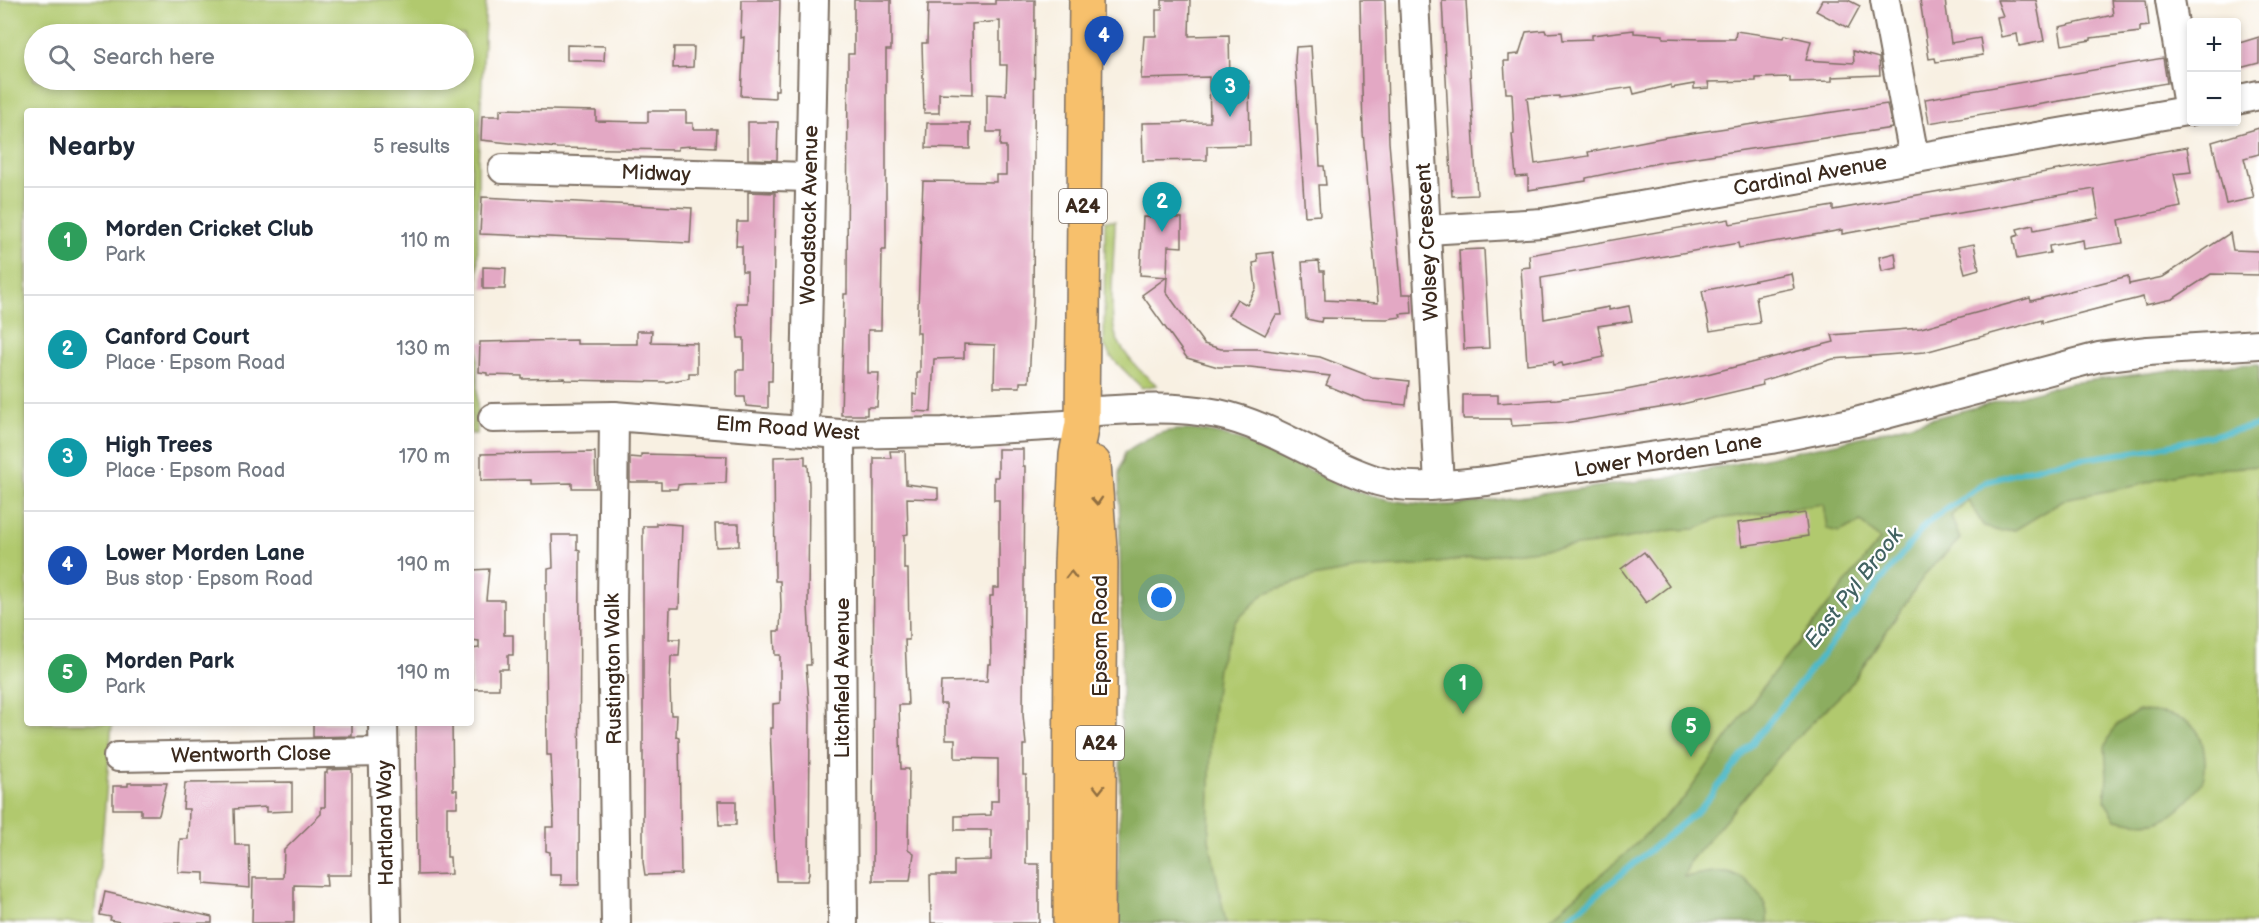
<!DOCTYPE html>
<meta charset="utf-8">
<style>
:root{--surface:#fff;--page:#f2f2f3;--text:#1f2937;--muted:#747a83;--line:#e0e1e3;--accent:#1f6fb2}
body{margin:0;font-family:"Balsamiq Sans",sans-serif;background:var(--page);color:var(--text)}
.controls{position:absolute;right:18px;top:18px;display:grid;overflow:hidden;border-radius:6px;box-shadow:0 3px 9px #0003}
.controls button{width:54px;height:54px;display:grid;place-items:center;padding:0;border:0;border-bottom:2px solid var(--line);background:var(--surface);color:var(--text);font:30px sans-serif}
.you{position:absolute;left:1162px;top:598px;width:21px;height:21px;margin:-15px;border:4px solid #fff;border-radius:50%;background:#1a73e8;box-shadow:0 0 0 9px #1a73e833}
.badge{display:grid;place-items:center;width:39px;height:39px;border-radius:50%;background:var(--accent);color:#fff;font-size:20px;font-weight:700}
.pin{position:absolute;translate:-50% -50px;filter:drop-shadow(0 2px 3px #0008)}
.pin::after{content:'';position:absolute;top:32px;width:21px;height:18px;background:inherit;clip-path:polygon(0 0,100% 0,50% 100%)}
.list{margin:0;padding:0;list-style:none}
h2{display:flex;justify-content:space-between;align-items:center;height:78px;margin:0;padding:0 24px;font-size:26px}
h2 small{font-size:20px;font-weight:400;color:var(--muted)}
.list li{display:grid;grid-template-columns:39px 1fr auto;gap:18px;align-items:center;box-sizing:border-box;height:108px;padding:0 24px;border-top:2px solid var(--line)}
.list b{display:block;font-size:22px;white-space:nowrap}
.list p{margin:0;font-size:20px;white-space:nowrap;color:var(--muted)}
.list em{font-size:20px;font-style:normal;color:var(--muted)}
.icon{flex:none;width:33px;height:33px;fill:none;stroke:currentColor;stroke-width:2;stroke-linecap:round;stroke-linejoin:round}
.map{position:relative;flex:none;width:2259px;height:923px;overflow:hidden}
.search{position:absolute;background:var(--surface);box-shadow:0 3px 9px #0003;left:24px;top:24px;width:450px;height:66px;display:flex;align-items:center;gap:15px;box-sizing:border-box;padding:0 21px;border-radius:33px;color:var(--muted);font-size:22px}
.panel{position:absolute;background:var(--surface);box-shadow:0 3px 9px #0003;left:24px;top:108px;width:450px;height:618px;border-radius:6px}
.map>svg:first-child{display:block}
</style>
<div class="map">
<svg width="2259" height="923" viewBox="0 0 2259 923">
<rect width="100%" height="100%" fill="#fff"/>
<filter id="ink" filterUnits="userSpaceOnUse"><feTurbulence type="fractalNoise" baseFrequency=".0167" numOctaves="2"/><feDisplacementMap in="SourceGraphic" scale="12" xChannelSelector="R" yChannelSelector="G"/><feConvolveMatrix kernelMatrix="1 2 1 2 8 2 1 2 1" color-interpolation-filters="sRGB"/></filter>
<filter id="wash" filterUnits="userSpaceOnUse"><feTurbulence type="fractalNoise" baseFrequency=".008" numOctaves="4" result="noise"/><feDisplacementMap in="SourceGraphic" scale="24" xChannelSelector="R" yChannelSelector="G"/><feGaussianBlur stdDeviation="1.35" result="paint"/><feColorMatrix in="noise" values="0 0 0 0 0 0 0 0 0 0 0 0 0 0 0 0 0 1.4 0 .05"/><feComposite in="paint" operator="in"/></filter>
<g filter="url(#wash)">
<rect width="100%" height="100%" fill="#f8f0e2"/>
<g fill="#b1c96e" stroke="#767a46" stroke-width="1.5" fill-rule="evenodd">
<path d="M0 0H486L478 164 477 434H471V111H27V723H112L95 923H0ZM34 34H464V80H34Z"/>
<path d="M1105 221H1115C1115 248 1107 317 1117 339 1126 357 1141 373 1157 385L1142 388 1112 358 1104 345Z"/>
<path d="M2259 365V923H1121L1124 591 1350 490 1387 502 1425 507 1562 495 1670 478Z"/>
</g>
<g fill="#8cad61" stroke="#646c40" stroke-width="1.5">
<path d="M2259 364V466L2188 471 2135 486 2068 498 2015 530 1999 531 1984 527 1968 500 1951 516 1960 539 1926 573 1848 688 1789 745 1690 861 1684 877C1697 875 1718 869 1731 873 1752 881 1770 901 1767 923H1544L1623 856 1685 797 1766 683 1880 540 1861 522 1839 532 1827 529 1823 504 1718 519 1696 529 1673 530 1596 544 1499 554 1418 566 1357 569 1313 577 1265 593 1235 622 1218 667 1211 735 1209 839 1226 923H1117L1122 691 1119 473 1125 452C1137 444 1148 437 1161 433 1220 416 1298 469 1351 489 1386 502 1421 506 1458 505L1671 477 1837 443 2069 383 2204 366Z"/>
<path d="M2138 711C2156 712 2182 713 2195 728 2205 740 2208 768 2202 782 2196 794 2178 812 2166 818 2152 826 2131 822 2116 819L2105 802 2107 777 2105 747 2115 726Z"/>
</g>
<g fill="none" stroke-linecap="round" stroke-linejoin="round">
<path stroke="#4db9c9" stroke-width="6" d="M1562 923 1701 808 1926 524 1986 482 2048 464 2146 450 2259 425"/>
</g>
<g id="blocks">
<g fill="#e3a8c4">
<path d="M742 0H780L778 90H775V98L741 96 744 37 741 38Z"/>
<path d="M854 0H891V50H886V250H882L881 330H868V373H879L877 407H867V415H841L844 294H847L848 54H854Z"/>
<path d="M995 0H1035L1033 302 1029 382H1020V387H994L995 345 964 344V358L934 359 931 412 913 411V394L917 395V373H920V333H917L923 181 996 182V175H1006V146H1000L1001 132H987V94L1006 95 1007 65H1000V21L972 24 973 94 939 93V113H924L922 43H927L928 4H995Z"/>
<path d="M1162 0H1190L1189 36 1229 35 1230 82 1249 81 1250 145 1207 146V160L1143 161 1142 123 1210 122 1209 77 1141 79 1144 36H1156V10H1162Z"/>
<path d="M1360 0H1385L1389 142 1402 294H1411L1412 313 1400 314 1401 317 1387 319 1322 318 1321 322 1306 319 1302 262 1319 261 1320 271H1324L1325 300 1378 303 1363 132Z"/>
<path d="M1442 0H1466L1477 195 1452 196Z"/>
<path d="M1822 0H1848L1860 6 1848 28 1816 11Z"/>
<path d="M1920 0H1945L1951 43 1980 38 1983 55 1936 62 1935 58 1929 59Z"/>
<path d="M1997 0H2036L2044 41 2019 46 2017 34 2001 37 1997 17 2003 16Z"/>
<path d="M2111 0H2146L2149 26 2140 27V32L2091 38V40L2062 45 2059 27 2113 15Z"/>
<path d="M1545 30 1546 33 1562 32 1563 40 1592 39V35L1634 30V33L1663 35V38L1702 39H1735L1736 31 1784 38 1785 35 1811 41 1806 60 1854 63 1853 51 1879 58 1880 75 1832 77V81L1790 82V77L1756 78V81L1708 82 1709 88 1694 89V84L1671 88V85L1634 94 1632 87 1559 98V96L1527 98 1535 164 1589 156 1588 152 1666 137 1887 104 1892 128 1663 162 1586 178V181L1528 190V176L1516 177 1512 134H1514L1512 93H1506L1504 61H1509V55L1519 54 1526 32Z"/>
<path d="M2259 37V63L2236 69V44Z"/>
<path d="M567 45 605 46 604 61 567 60Z"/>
<path d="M1311 46 1316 125H1318L1320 166H1324L1326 185H1318L1320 215 1305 216 1295 61 1296 47Z"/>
<path d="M674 47H694L693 67 673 68Z"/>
<path d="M2163 58 2167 83 1929 123 1925 99Z"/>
<path d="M500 109 596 111V121L648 122V111H686V123H693V129H717L716 147 692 146 678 147V150L557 148 481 140 482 116H500Z"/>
<path d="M748 122H778L777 160 748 159Z"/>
<path d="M927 123H970V149L926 148Z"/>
<path d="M2259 128V154L2244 158 2254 198 2226 204 2212 142Z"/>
<path d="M2187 147 2191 172 2174 174 2181 207 2119 220 2123 243 2084 249 2083 240 2049 246 2050 253 2017 259 2013 237 2019 235 2017 229 2033 225 2034 230 2099 218 2094 189 1842 234V230L1739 248 1738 243 1541 278 1544 319 1609 307V310L1629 306 1632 321 1598 326 1604 357 1563 366 1562 363 1554 365 1553 361 1527 364 1521 268 1530 267 1529 255 1729 219 1730 224 1833 206V210Z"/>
<path d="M748 192 775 193 772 381H768V408L746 406 745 397H737V370H744V338H738L736 303H747V271H742V246H736L737 222H748Z"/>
<path d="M482 197 692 208 690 243 480 234Z"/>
<path d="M1143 217 1182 218V247L1168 246 1167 277 1140 275Z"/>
<path d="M2230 233 2233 250 2259 251V275L2211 274 2173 299 2145 305 2143 297 2042 323V320L1925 352 1833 359 1762 381 1763 385 1678 405 1564 423 1512 426 1511 419H1463V395H1498V403L1557 399 1621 391 1707 374 1834 342 1832 335 1921 328 2030 298 2031 301 2128 276 2129 284 2163 277Z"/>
<path d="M1974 244 1979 269 1965 273 1958 247Z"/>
<path d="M1484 249 1489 348 1464 349 1459 250Z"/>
<path d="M1273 252 1282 315H1276L1265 335 1228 315 1237 299 1247 305 1256 288 1253 263 1258 262 1257 254Z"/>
<path d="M1895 253 1897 268 1882 271 1879 257Z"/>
<path d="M483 267 506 268 505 289H483Z"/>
<path d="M1791 273 1794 288 1756 296 1760 323 1710 331 1702 291Z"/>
<path d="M1167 277 1166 292 1204 344 1221 349H1258L1320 357 1372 377 1409 381 1406 405 1365 401 1326 385 1330 376 1250 367H1218L1187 358 1142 295Z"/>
<path d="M637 331H652L651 342 697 343V373H689V378L667 382 565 380V378L522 379V376L487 375V373L479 372 480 342 577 340V344H637Z"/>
<path d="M998 449H1023V466H1025L1023 715 1026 745H1023V775H1026V864H1039V923H931L930 875H954V861L991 860V830H955V816L991 815V801H998V759L955 758V739H946V704H940L941 682 987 681 988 664H991L990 596H993V588H999V500H994V477H998Z"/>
<path d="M890 451H905L906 484 938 488V499L907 498 908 534 904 535V569H908L909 640H905L908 705H899L900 736 901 769H909L908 849 914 853 910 881H873L874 458H891Z"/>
<path d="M595 452 596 488H572V483L531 484V480L481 481V454Z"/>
<path d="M641 454 727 456 726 483 685 484 678 485 677 489H661V482H630V457L641 458Z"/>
<path d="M805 456V465H808L809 485 808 605 811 665H806L810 715 809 874 807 881H776L770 728H773V704L780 703V655H775L774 631H780L781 606 780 581H775L774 457Z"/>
<path d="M1805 513 1808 536 1742 546 1738 523Z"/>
<path d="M656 523 682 525 679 608H670L669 639H680L679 656H671L670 687 671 715H677L676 736 679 737 681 874 645 875 643 862V526H656Z"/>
<path d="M715 524H739V546L716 547Z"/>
<path d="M552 535H577V549L580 550 579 885H561V875H550V852L546 851V827H554L551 755H547L546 633V584H548V569L553 568Z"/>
<path d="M1644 552 1669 586 1646 603 1621 569Z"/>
<path d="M489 569 486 600H504V635H513V655H508V669H499V689H472L471 649 479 648V641L471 640V584L473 570Z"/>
<path d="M313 723H352V736L313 737Z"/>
<path d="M416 723H452L453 790H457V807H447V857H450L451 874 417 875Z"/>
<path d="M352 769V875H326L327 886 294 885V923H252L253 878H283L284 850 321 814V807H325V773H327V770Z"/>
<path d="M292 782V811L266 812V807L234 809 235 845H249L250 888 204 884V873L178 872 180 839H188L189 809H183L185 783Z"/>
<path d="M128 783H167L159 815H141V809H113V786H128Z"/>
<path d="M718 801H736V825H719Z"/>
<path d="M105 892 212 917V923H125L110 920 111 917 100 915Z"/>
</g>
</g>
</g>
<g filter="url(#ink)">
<use href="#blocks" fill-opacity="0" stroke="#7d6f63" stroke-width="1.5"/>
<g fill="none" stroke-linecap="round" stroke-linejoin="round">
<g stroke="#7d6f63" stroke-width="32">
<g id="minor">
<path d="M1414 0 1439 485"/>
<path d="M1885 0 1914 157"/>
<path d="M2170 0 2189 111"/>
<path d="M2236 100 2259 95"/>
<path d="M503 169 810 177"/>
<path d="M1427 230 1543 223 2192 110"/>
<path d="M1082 412C1127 409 1174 405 1218 414 1275 426 1323 464 1378 481 1412 491 1452 484 1487 481L1771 439 1856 422 2099 357 2148 351 2259 344"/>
<path d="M614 416 612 610 616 923"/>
<path d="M493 418 614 416 840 434 943 432 1082 424"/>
<path d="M805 430 814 0"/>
<path d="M840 434 843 923"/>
<path d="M383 723 387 923"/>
<path d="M118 757 383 752"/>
</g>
</g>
<g stroke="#7d6f63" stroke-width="36">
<g id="highway">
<path d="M1094 463 1101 563 1098 923"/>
<path d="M1070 923 1071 563 1076 455 1082 424 1086 0"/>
</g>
</g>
<use href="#minor" stroke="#fff" stroke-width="28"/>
<use href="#highway" stroke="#f7c06c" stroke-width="33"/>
</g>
<defs><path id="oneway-chevron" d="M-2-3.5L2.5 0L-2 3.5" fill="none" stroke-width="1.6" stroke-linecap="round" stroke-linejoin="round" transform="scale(1.5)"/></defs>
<g stroke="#906e41">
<use href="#oneway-chevron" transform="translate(1097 501) rotate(86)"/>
<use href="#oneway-chevron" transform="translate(1071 575) rotate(-90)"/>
<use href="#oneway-chevron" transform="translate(1099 789) rotate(90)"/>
</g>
</g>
<g text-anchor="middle" stroke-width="4.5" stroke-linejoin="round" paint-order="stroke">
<g fill="#fff" stroke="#766a62" stroke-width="1.5">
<rect x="1059" y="189" width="48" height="34" rx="4.5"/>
<rect x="1076" y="726" width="48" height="34" rx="4.5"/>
</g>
<g font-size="20" font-weight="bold" fill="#3b2a1e">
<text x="1083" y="213">A24</text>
<text x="1100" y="750">A24</text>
</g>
<g font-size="21" fill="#3b2a1e" stroke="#fff">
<text transform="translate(656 173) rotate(2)" y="7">Midway</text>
<text transform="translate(1810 175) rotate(-10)" y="7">Cardinal Avenue</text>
<text transform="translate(809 215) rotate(-89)" y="7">Woodstock Avenue</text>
<text transform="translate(1427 242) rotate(-93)" y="7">Wolsey Crescent</text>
<text transform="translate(788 428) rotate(4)" y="7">Elm Road West</text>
<text transform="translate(1668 455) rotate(-9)" y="7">Lower Morden Lane</text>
<text transform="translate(1100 636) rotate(-90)" y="7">Epsom Road</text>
<text transform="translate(613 669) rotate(-91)" y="7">Rustington Walk</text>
<text transform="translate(842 678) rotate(-90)" y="7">Litchfield Avenue</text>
<text transform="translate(251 754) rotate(-1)" y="7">Wentworth Close</text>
<text transform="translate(385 823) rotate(-91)" y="7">Hartland Way</text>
</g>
<g font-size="22" font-style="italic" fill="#426362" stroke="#fff">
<text transform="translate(1853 587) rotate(-52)" y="8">East Pyl Brook</text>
</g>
</g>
</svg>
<div class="controls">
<button>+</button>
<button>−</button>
</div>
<div class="you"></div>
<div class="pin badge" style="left:1463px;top:714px;background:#2e9e5b">1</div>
<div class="pin badge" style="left:1162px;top:232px;background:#0f9aa8">2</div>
<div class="pin badge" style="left:1230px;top:117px;background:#0f9aa8">3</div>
<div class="pin badge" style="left:1104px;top:66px;background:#1a4fb4">4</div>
<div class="pin badge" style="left:1691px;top:757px;background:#2e9e5b">5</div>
<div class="search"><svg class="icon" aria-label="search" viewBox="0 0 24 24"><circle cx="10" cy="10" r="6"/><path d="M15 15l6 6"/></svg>Search here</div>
<section class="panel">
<h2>Nearby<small>5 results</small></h2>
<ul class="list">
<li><span class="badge" style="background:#2e9e5b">1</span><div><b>Morden Cricket Club</b><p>Park</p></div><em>110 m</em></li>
<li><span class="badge" style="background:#0f9aa8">2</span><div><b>Canford Court</b><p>Place · Epsom Road</p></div><em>130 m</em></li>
<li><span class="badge" style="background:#0f9aa8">3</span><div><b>High Trees</b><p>Place · Epsom Road</p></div><em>170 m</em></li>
<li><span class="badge" style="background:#1a4fb4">4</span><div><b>Lower Morden Lane</b><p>Bus stop · Epsom Road</p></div><em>190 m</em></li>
<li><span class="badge" style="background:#2e9e5b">5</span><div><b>Morden Park</b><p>Park</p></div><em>190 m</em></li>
</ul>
</section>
</div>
